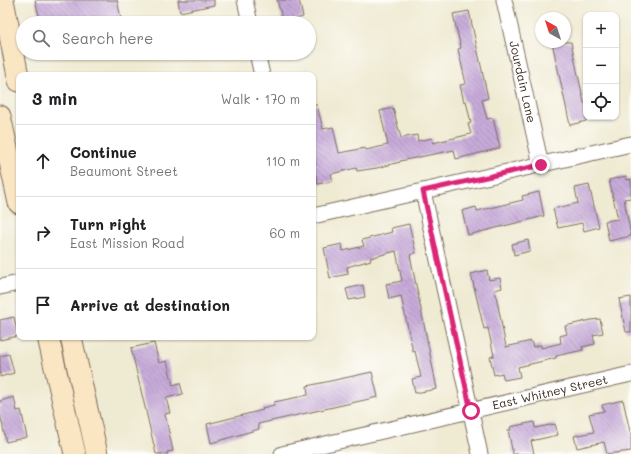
<!DOCTYPE html>
<meta charset="utf-8">
<style>
:root{--surface:#fff;--page:#f2f2f2;--text:#202124;--muted:#757577;--line:#e0e0e0}
body{margin:0;font-family:Mali,sans-serif;background:var(--page);color:var(--text)}
.controls{position:absolute;right:12px;top:12px;display:grid;overflow:hidden;border-radius:8px;box-shadow:0 1px 3px #0004}
.controls button{width:36px;height:36px;display:grid;place-items:center;padding:0;border:0;border-bottom:1px solid var(--line);background:var(--surface);color:var(--text);font:20px sans-serif}
.compass{position:absolute;left:535px;top:12px;width:36px;height:36px;border-radius:50%;background:var(--surface);box-shadow:0 1px 3px #0004;rotate:321deg}
.stop{position:absolute;width:12px;height:12px;margin:-9px;border:3px solid #db2777;border-radius:50%;background:#fff}
.stop.end{background:#db2777;border-color:#fff;box-shadow:0 1px 4px #0008}
.list{margin:0;padding:0;list-style:none}
h2{display:flex;justify-content:space-between;align-items:center;height:52px;margin:0;padding:0 16px;font-size:17px}
h2 small{font-size:13px;font-weight:400;color:var(--muted)}
.list li{display:grid;grid-template-columns:26px 1fr auto;gap:12px;align-items:center;box-sizing:border-box;height:72px;padding:0 16px;border-top:1px solid var(--line)}
.list b{display:block;font-size:15px;white-space:nowrap}
.list p{margin:0;font-size:13px;white-space:nowrap;color:var(--muted)}
.list em{font-size:13px;font-style:normal;color:var(--muted)}
.icon{flex:none;width:22px;height:22px;fill:none;stroke:currentColor;stroke-width:2;stroke-linecap:round;stroke-linejoin:round}
.map{position:relative;flex:none;width:631px;height:454px;overflow:hidden}
.search{position:absolute;background:var(--surface);box-shadow:0 1px 3px #0004;left:16px;top:16px;width:300px;height:44px;display:flex;align-items:center;gap:10px;box-sizing:border-box;padding:0 14px;border-radius:22px;color:var(--muted);font-size:15px}
.panel{position:absolute;background:var(--surface);box-shadow:0 1px 3px #0004;left:16px;top:72px;width:300px;height:268px;border-radius:8px}
.map>svg:first-child{display:block}
</style>
<div class="map">
<svg width="631" height="454" viewBox="0 0 631 454">
<defs>
<pattern id="building-back-hatch" width="6" height="6" patternUnits="userSpaceOnUse"><rect width="6" height="6" fill="#c7abda"/><path d="M-1 5l2 2M0 0l6 6M5-1l2 2" fill="none" stroke="#a38bb0"/></pattern>
</defs>
<rect width="100%" height="100%" fill="#fdfcf7"/>
<filter id="ink" filterUnits="userSpaceOnUse"><feTurbulence type="fractalNoise" baseFrequency=".025" numOctaves="2"/><feDisplacementMap in="SourceGraphic" scale="8" xChannelSelector="R" yChannelSelector="G"/><feConvolveMatrix kernelMatrix="1 2 1 2 8 2 1 2 1" color-interpolation-filters="sRGB"/></filter>
<filter id="wash" filterUnits="userSpaceOnUse"><feTurbulence type="fractalNoise" baseFrequency=".012" numOctaves="4" result="noise"/><feDisplacementMap in="SourceGraphic" scale="16" xChannelSelector="R" yChannelSelector="G"/><feGaussianBlur stdDeviation="0.9" result="paint"/><feColorMatrix in="noise" values="0 0 0 0 0 0 0 0 0 0 0 0 0 0 0 0 0 1.4 0 .05"/><feComposite in="paint" operator="in"/></filter>
<g filter="url(#wash)">
<rect width="100%" height="100%" fill="#efead2"/>
<g id="blocks">
<g fill="url(#building-back-hatch)">
<path d="M35 0H117L122 23H59L58 21 41 23Z"/>
<path d="M178 0H214V5L180 12Z"/>
<path d="M277 0H299L303 17 283 22Z"/>
<path d="M469 11 488 98 482 100 487 119 493 118 500 148 456 159 454 150 400 161V162L377 168 357 171 356 168 331 174 333 181 318 184 313 165H316L313 150V105H317L323 129 333 127 339 153 365 148 366 150 388 145 380 111 393 108 401 138 417 135 418 141 432 138 433 143 471 134 468 124 471 123 466 101 464 102 460 85 466 84 458 49 461 48 453 14Z"/>
<path d="M552 42H571L584 103H586V121L570 125Z"/>
<path d="M626 176 627 180 631 179V198L624 199 631 236 609 241 605 221 618 219 609 180Z"/>
<path d="M589 185 599 227 584 231 582 223 558 228 553 209 578 203 575 188Z"/>
<path d="M539 192 544 216 468 235 462 211 476 207 477 211 523 200 522 196Z"/>
<path d="M409 224 416 253 410 255 437 389 415 393 412 379 421 377 415 351 413 352 401 296 389 299 386 284 402 281 396 251 370 258 371 260 347 267 348 274 330 278 324 248 342 244 343 251 364 246 362 240 392 232 391 228Z"/>
<path d="M528 240 530 251 514 255 512 244Z"/>
<path d="M487 270 489 280 500 278 502 288 495 290 506 347 531 341 533 347 541 345V348L561 343 560 336 567 334 565 326 591 320 600 319 603 333 593 335 595 344 582 347 583 350 556 356V358L518 367 520 377 504 380 502 373 494 375 490 357 494 356 488 328 484 329 471 274Z"/>
<path d="M363 285 365 297 349 300 346 289Z"/>
<path d="M631 297V332H626L619 299Z"/>
<path d="M14 317 18 336 0 340V320Z"/>
<path d="M154 343 159 363 167 361 173 385 180 383 183 394 166 398 170 413 165 414 173 451 167 452 168 454H156L131 348Z"/>
<path d="M9 354 14 373 0 377V356Z"/>
<path d="M372 372 378 397 258 424 259 429 211 443 207 424 263 410 262 408 274 405V402L308 395 307 386Z"/>
<path d="M14 397 17 411 21 410 27 437 6 442 0 413V401Z"/>
<path d="M623 400 631 436V451L607 454 604 442 577 448 574 436 594 432 589 414 604 411 602 405Z"/>
<path d="M534 422 535 428 555 424 558 435 531 441 534 454H513L508 430H511L510 427Z"/>
</g>
</g>
</g>
<g filter="url(#ink)">
<use href="#blocks" fill-opacity="0" stroke="#7a6d5d" stroke-width="1"/>
<g fill="none" stroke-linecap="round" stroke-linejoin="round">
<g stroke="#7a6d5d" stroke-width="17">
<g id="minor">
<path d="M245 0 250 23"/>
<path id="s1" d="M504 0 541 165"/>
<path d="M257 53 262 75"/>
<path d="M423 191 480 454"/>
<path d="M313 216 631 144"/>
<path d="M0 287 19 283"/>
<path id="s2" d="M282 454 631 374"/>
</g>
</g>
<g stroke="#7a6d5d" stroke-width="23">
<g id="secondary">
<path d="M3 0 19 81"/>
<path d="M0 116 19 203"/>
<path d="M48 337 75 454"/>
<path d="M71 337 97 454"/>
</g>
</g>
<use href="#minor" stroke="#fff" stroke-width="15"/>
<use href="#secondary" stroke="#fbe6c4" stroke-width="21"/>
</g>
</g>
<g fill="none" stroke-linecap="round" stroke-linejoin="round" filter="url(#ink)">
<path stroke="#db2777" stroke-width="5" d="M471 411 423 191 541 165"/>
</g>
<g text-anchor="middle" stroke-width="3" stroke-linejoin="round" paint-order="stroke">
<g font-size="12" fill="#3b2a1e" stroke="#fdfcf7">
<text dy="4" stroke="none"><textPath href="#s1" startOffset="84">Jourdain Lane</textPath></text>
<text dy="4" stroke="none"><textPath href="#s2" startOffset="275">East Whitney Street</textPath></text>
</g>
</g>
</svg>
<div class="controls">
<button>+</button>
<button>−</button>
<button><svg class="icon" aria-label="locate" viewBox="0 0 24 24"><circle cx="12" cy="12" r="6"/><path d="M12 2v4M12 18v4M2 12h4M18 12h4"/></svg></button>
</div>
<svg class="compass" viewBox="-18 -18 36 36"><path d="M0-13l5 13h-10z" fill="#e53935"/><path d="M0 13l5-13h-10z" fill="#757577"/></svg>
<div class="stop" style="left:471px;top:411px"></div>
<div class="stop end" style="left:541px;top:165px"></div>
<div class="search"><svg class="icon" aria-label="search" viewBox="0 0 24 24"><circle cx="10" cy="10" r="6"/><path d="M15 15l6 6"/></svg>Search here</div>
<section class="panel">
<h2>3 min<small>Walk · 170 m</small></h2>
<ul class="list">
<li><svg class="icon" aria-label="ahead" viewBox="0 0 24 24"><path d="M12 20V5M6 11l6-6 6 6"/></svg><div><b>Continue</b><p>Beaumont Street</p></div><em>110 m</em></li>
<li><svg class="icon" aria-label="right" viewBox="0 0 24 24"><path d="M7 20v-9h11M14 6l5 5-5 5"/></svg><div><b>Turn right</b><p>East Mission Road</p></div><em>60 m</em></li>
<li><svg class="icon" aria-label="arrive" viewBox="0 0 24 24"><path d="M6 21V4h12l-3 4 3 4H6"/></svg><div><b>Arrive at destination</b></div></li>
</ul>
</section>
</div>
